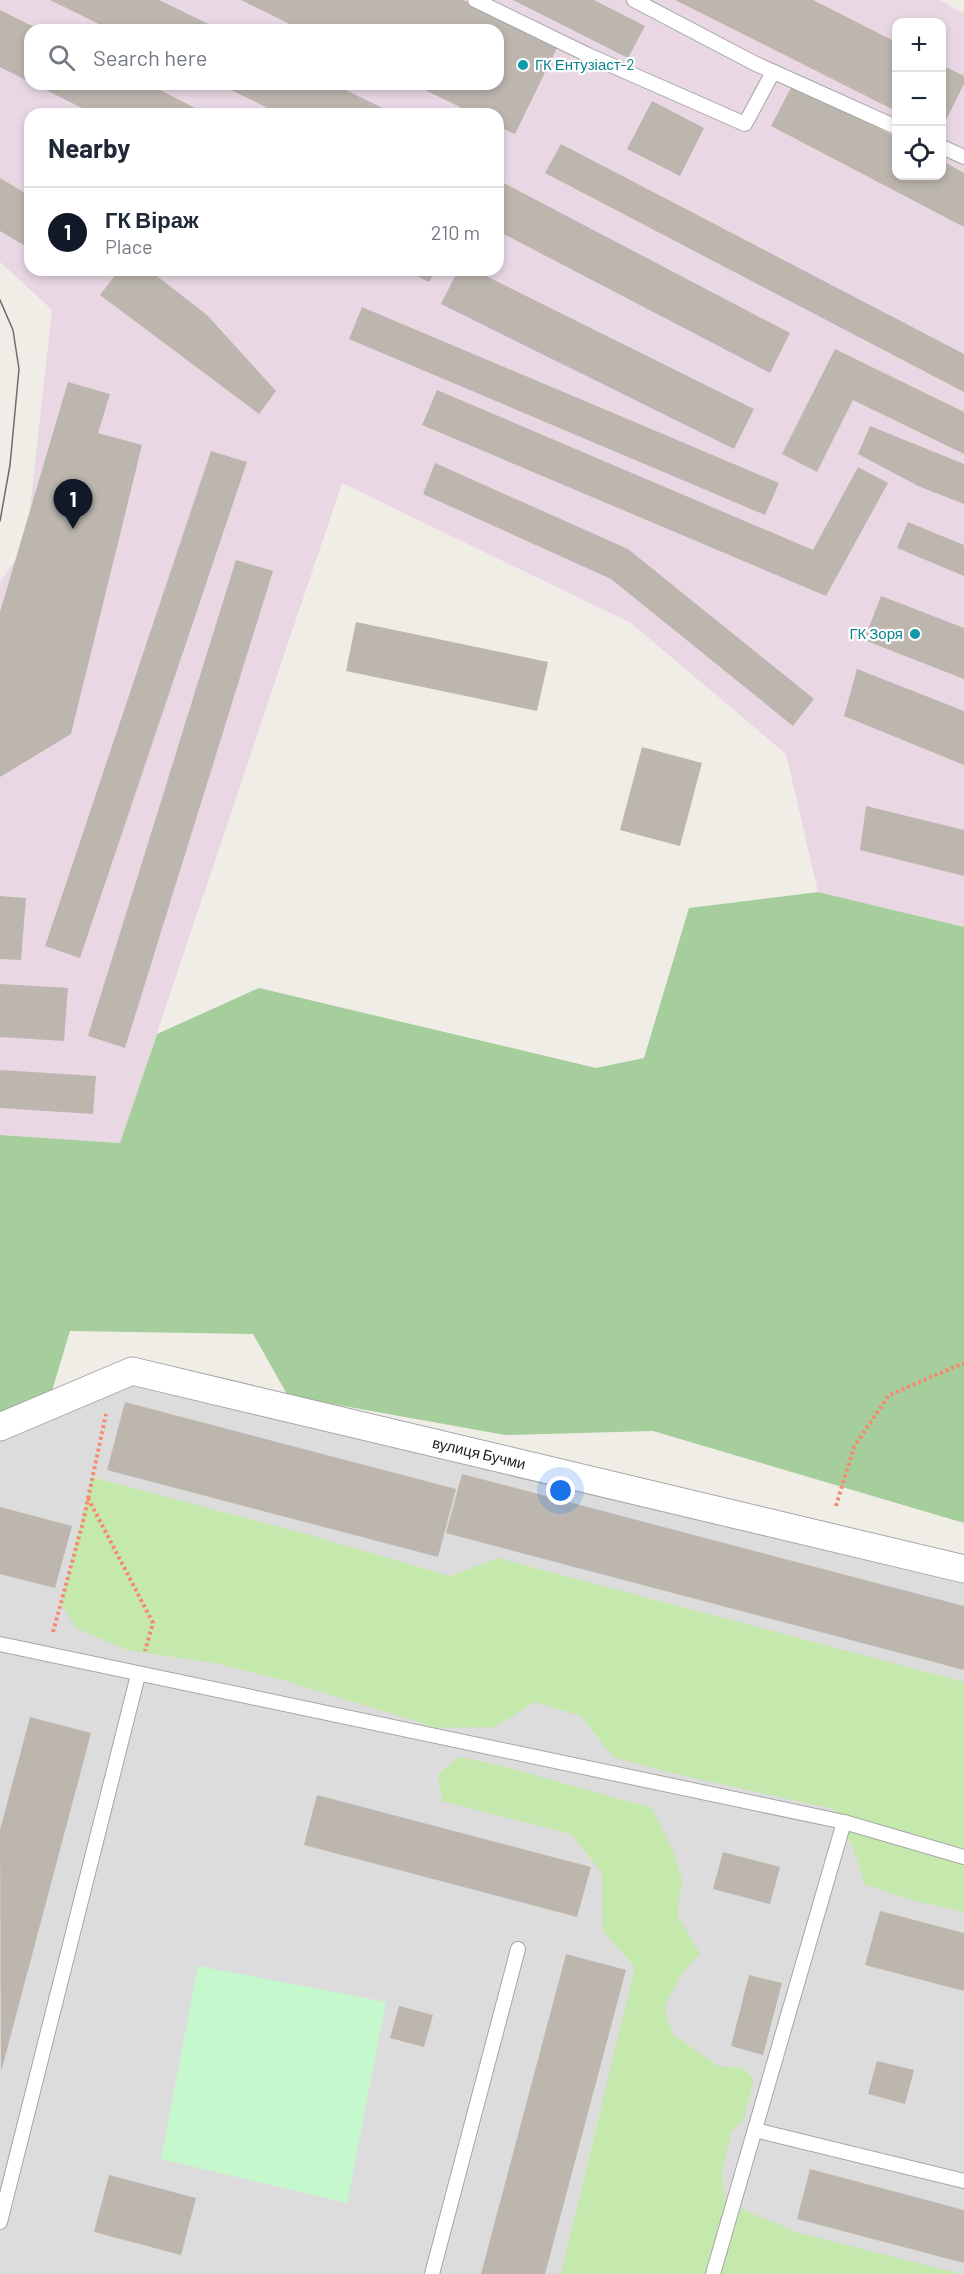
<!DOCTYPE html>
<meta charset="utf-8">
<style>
:root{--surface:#fff;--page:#f6f6f7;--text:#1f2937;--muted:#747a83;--line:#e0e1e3;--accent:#111827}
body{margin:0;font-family:Barlow,sans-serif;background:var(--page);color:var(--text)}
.controls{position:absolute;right:18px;top:18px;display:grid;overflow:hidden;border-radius:12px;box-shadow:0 3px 9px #0003}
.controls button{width:54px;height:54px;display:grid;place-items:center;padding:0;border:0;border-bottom:2px solid var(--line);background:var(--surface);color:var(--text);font:30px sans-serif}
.you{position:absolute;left:561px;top:1491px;width:21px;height:21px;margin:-15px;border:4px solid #fff;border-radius:50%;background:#1a73e8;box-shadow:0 0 0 9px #1a73e833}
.badge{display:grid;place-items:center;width:39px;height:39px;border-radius:50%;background:var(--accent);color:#fff;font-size:20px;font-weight:700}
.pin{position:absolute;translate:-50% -50px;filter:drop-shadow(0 2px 3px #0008)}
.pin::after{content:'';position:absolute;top:32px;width:21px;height:18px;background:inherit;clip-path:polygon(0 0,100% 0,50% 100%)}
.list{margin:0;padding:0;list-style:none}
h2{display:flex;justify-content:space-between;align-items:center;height:78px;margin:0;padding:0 24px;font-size:26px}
h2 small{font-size:20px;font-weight:400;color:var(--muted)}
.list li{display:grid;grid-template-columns:39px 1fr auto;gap:18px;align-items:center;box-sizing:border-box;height:90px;padding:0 24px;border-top:2px solid var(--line)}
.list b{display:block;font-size:22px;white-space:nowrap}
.list p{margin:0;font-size:20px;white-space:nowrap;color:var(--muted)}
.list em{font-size:20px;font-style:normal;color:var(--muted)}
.icon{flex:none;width:33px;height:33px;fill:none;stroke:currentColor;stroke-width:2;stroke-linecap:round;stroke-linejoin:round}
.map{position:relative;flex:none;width:964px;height:2274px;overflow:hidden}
.search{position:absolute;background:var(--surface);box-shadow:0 3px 9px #0003;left:24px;top:24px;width:480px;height:66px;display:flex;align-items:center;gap:15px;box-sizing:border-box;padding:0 21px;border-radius:18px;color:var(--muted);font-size:22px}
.panel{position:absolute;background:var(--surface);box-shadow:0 3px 9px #0003;left:24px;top:108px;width:480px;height:168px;border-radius:18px}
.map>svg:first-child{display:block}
</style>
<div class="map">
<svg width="964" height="2274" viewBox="0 0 964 2274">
<rect width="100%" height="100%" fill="#f0ede6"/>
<path fill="#dddcdc" d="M133 1376 964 1562V2274H0V1430Z"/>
<path fill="#e9d8e4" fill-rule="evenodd" d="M0 0H940L964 14V927L818 892 786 754 631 623 342 483 120 1143 0 1135V582L26 545 52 310 0 262ZM896 22H942V176H896ZM30 30H498V84H30ZM30 114H498V270H30Z"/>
<g fill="#c5e8ad">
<path d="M92 1477 306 1534 450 1576 498 1558 964 1682V1912L919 1902 865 1885 853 1847 833 1809 667 1772 613 1757 581 1716 535 1702 495 1727 437 1728 286 1681 219 1664 127 1650 76 1628 61 1604Z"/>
<path d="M459 1757 498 1765 652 1808 673 1851 682 1879 677 1915 700 1953 681 1974 664 2008 673 2034 718 2066 743 2068 754 2079 744 2119 731 2132 722 2173 725 2202 799 2233 961 2274H561L635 1967 603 1931 602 1873 571 1834 442 1801 438 1774Z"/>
</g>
<path fill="#a6ce9c" d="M818 892 964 927V1523L653 1431 505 1435 288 1396 253 1334 70 1331 51 1394 0 1412V1135L120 1143 157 1034 259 988 596 1068 644 1058 689 908Z"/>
<path fill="#c5f8cd" d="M198 1966 386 2002 347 2203 161 2159Z"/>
<g fill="#bcb6af">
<path d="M50 0H159L221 30H111Z"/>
<path d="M241 0H463L558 46 515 134 498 126V114H474L413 84H498V30H302Z"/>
<path d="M513 0H594L645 26 628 58Z"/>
<path d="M675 0H813L896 42V111Z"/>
<path d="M0 10 40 30H30V82L0 67Z"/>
<path d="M942 65 964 76V84L942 128Z"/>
<path d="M34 84H148L207 114H94Z"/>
<path d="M219 84H333L395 114H280Z"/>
<path d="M793 84 896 137V176H942V161L964 173V227L771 126Z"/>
<path d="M652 101 704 128 680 176 627 149Z"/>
<path d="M561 144 964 354V392L545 173Z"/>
<path d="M0 178 30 196V249L0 231Z"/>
<path d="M498 180 790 333 770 373 498 231Z"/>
<path d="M119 270H149L207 315 276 391 259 414 100 295Z"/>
<path d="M405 270H436L429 282Z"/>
<path d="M458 270H474L754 409 734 449 441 304Z"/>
<path d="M362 307 779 483 765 515 349 339Z"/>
<path d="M835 349 964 412V454L853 400 817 472 782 454Z"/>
<path d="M68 382 110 394 98 433 142 445 71 734 0 777V612Z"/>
<path d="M437 390 813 550 858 467 888 483 826 596 422 425Z"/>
<path d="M870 426 964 464V504L918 486 858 454Z"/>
<path d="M211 451 247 462 80 958 45 946Z"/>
<path d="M435 463 628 549 814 699 793 726 611 579 423 494Z"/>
<path d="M908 522 964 545V576L897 548Z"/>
<path d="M236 560 273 571 125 1048 88 1036Z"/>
<path d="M881 596 964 628V679L864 640Z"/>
<path d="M356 622 548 662 537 711 346 671Z"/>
<path d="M857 669 964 711V765L844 716Z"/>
<path d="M642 747 702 763 680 846 620 830Z"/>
<path d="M866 806 964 830V876L860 850Z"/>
<path d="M0 896 26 898 21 960 0 959Z"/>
<path d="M0 984 68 988 64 1041 0 1037Z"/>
<path d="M0 1070 96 1076 93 1114 0 1108Z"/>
<path d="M125 1402 456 1489 438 1557 107 1470Z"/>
<path d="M462 1474 964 1606V1670L446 1533Z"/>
<path d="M0 1507 72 1526 55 1588 0 1574Z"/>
<path d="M30 1717 91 1733 1 2072 0 1830Z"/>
<path d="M317 1795 591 1867 577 1917 304 1845Z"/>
<path d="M723 1852 780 1867 770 1904 713 1889Z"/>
<path d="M880 1911 964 1933V1991L865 1965Z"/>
<path d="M566 1954 626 1970 545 2274H481Z"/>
<path d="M749 1975 782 1983 763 2055 731 2046Z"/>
<path d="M399 2006 433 2015 424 2047 390 2038Z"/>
<path d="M877 2061 914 2070 905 2104 868 2094Z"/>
<path d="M810 2169 964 2210V2263L797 2219Z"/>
<path d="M109 2175 196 2198 181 2255 94 2232Z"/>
</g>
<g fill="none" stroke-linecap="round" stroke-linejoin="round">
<g stroke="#a6a6a6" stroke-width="16">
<g id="lane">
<path d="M475 0 588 55 745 124 773 72"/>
<path d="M634 0 754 63 896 127"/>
<path d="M942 147 964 157"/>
<path d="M0 1644 844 1822 964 1857"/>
<path d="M755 2130 964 2181"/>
<path d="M0 2222 138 1675"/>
<path d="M432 2274 518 1949"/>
<path d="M713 2274 844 1822"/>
</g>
</g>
<g stroke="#a6a6a6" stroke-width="29">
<g id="street">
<path id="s1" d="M0 1427 132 1371 964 1569"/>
</g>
</g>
<g stroke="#f68a71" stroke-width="4" stroke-dasharray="3 3" stroke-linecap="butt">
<path d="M88 1498 153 1623 145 1651"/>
<path d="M836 1506 854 1447 889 1395 964 1363"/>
<path d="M53 1632 83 1522 106 1414"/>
</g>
<use href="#lane" stroke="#fff" stroke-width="14"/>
<use href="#street" stroke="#fff" stroke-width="27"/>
<path stroke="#6d6d6d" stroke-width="1.5" d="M0 300 13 330 19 369 10 465 0 521"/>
</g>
<g fill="#0f9aa8" stroke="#fff" stroke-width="2">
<circle cx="523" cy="65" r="6"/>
<circle cx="915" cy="634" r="6"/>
</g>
<g text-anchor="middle" stroke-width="4.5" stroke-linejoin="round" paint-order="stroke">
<g font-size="15" fill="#0d838f" stroke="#fff" text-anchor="start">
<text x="535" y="70">ГК Ентузіаст-2</text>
<text x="903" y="639" text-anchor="end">ГК Зоря</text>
</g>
<g font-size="15" fill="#1f1f1f" stroke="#fff">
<text dy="5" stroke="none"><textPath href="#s1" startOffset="500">вулиця Бучми</textPath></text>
</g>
</g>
</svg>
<div class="controls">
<button>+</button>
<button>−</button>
<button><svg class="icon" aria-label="locate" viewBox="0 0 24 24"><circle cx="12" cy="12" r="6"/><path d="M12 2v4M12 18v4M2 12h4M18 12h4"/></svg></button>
</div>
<div class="you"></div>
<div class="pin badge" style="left:73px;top:529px">1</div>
<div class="search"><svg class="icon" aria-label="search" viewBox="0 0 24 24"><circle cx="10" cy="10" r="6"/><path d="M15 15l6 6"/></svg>Search here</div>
<section class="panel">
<h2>Nearby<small></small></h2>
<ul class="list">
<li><span class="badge">1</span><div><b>ГК Віраж</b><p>Place</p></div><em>210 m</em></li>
</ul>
</section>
</div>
